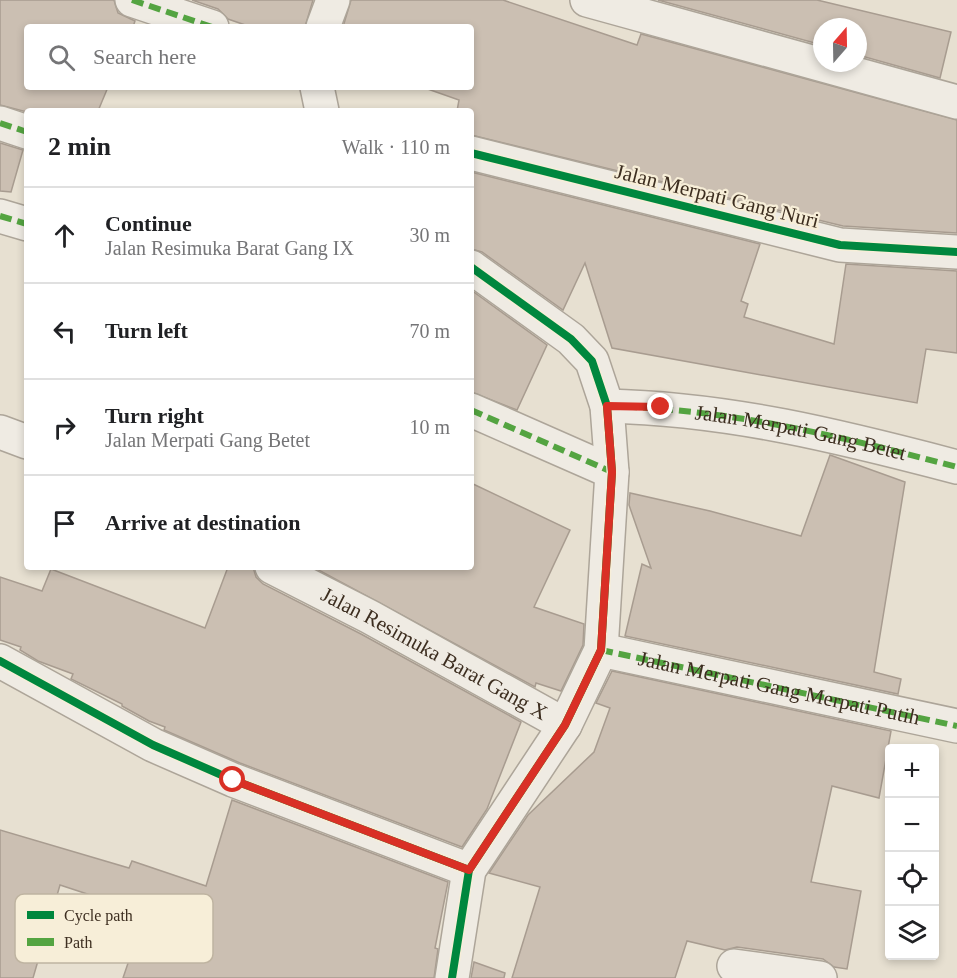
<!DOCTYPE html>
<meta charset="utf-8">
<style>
:root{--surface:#fff;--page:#f2f2f2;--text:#202124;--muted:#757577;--line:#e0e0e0}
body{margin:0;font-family:Georgia,serif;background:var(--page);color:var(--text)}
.controls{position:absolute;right:18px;bottom:18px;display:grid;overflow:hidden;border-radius:6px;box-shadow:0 3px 9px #0003}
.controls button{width:54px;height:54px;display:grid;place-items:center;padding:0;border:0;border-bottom:2px solid var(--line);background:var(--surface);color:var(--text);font:30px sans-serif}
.compass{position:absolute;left:813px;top:18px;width:54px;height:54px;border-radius:50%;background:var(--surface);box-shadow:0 3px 9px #0003;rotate:20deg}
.stop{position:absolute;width:18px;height:18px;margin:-14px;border:4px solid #d93025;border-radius:50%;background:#fff}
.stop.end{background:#d93025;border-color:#fff;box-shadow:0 2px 6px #0008}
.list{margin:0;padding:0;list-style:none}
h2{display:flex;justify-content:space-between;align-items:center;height:78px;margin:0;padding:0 24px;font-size:26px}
h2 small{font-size:20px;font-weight:400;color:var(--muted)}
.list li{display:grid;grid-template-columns:39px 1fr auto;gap:18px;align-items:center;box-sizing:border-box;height:96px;padding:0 24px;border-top:2px solid var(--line)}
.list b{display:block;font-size:22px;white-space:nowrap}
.list p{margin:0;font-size:20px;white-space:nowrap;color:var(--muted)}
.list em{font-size:20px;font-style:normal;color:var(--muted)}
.icon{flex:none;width:33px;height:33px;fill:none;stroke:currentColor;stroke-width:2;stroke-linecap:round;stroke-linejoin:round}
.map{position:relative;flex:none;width:957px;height:978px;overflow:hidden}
.search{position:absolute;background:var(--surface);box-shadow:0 3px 9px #0003;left:24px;top:24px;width:450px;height:66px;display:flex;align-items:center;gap:15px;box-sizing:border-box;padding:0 21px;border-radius:6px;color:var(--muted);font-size:22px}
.panel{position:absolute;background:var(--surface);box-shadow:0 3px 9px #0003;left:24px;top:108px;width:450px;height:462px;border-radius:6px}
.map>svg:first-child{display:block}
</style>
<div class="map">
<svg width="957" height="978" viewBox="0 0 957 978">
<rect width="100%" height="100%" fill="#e7e0d1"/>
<g fill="#cbbfb2" stroke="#a89c90" stroke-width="1.5">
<path d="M0 0H114L118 13 135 21 133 27H27V87H108L98 111 27 112 0 105Z"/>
<path d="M192 0H313L305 27H251L228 19 218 9Z"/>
<path d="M351 0H503L637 45 641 34 957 120V233L843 226 471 135V111H457L459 100 422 87H471V27H343Z"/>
<path d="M658 0H817L951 32 940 78 858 55V27H822V45Z"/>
<path d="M0 143 23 150 11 192 0 191Z"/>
<path d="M471 172 760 244 741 301 748 304 744 317 834 344 846 264 957 271V353L926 349 917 403 612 348 585 263 563 310 482 252 471 249Z"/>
<path d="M471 290 547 345 517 410 471 392Z"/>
<path d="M830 455 905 482 874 672 901 679 898 694 625 636 642 564 651 568 629 505 630 493 710 511 801 536Z"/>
<path d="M471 483 570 530 534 607 584 624 583 645 561 691 536 683 535 687 313 567H471Z"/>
<path d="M228 567H253L256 577 263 584 361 634 521 722 487 809 462 847 240 763 164 730 165 727 149 721 122 706V704L71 679 73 674 38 661 20 650 21 647 0 640V577L42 591 51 569 205 628Z"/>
<path d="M612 671 891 731 879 798 832 786 811 882 861 891 847 969 834 967 823 959 737 947 725 950 687 941 675 978H512L540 887 489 873 528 815 594 752 610 708 596 703Z"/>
<path d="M232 800 448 882 435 948 438 949 434 978H123L145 913 60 885 33 978H0V830L129 868 132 861 206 886Z"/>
<path d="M474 962 505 973 504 978H471Z"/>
</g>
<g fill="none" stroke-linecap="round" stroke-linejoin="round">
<g stroke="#ada599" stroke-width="36">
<g id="street">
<path d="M132 0 212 27"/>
<path d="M587 0 957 102"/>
<path d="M323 27 333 0"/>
<path d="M317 87 322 111"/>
<path d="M0 123 27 132"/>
<path d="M471 153 840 245 957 252"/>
<path d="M0 216 27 224"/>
<path id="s1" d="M607 406C730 409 839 436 957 467"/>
<path d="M471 410 612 472"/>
<path d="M0 432 27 442"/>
<path id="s2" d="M272 567 370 617 565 725"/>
<path id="s3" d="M601 650 957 726"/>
<path d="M0 661 153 745 233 780 469 870"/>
<path d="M734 966 820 978"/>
<path d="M452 978 469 870 565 725 601 650 612 472 607 406 592 361 571 339 471 267"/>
</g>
</g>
<use href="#street" stroke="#efebe3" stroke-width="33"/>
<g stroke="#54a441" stroke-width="6" stroke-dasharray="12 6" stroke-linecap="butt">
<path d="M132 0 212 27"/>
<path d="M0 123 27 132"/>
<path d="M0 216 27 224"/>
<path d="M607 406C730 409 839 436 957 467"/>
<path d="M471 410 612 472"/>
<path d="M601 650 957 726"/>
</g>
<g stroke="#f7eed8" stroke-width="11">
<g id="cycleway">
<path d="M471 153 840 245 957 252"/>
<path d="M0 661 153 745 233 780 469 870"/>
<path d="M452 978 469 870 565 725 601 650 612 472 607 406 592 361 571 339 471 267"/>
</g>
</g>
<use href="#cycleway" stroke="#00873e" stroke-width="8"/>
</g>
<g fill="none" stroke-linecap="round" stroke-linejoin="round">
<path stroke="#d93025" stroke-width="8" d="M233 780 469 870 565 725 601 650 612 472 607 406 661 407"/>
</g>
<g text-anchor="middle" stroke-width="4.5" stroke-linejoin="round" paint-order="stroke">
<g font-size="21" fill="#3d2e20" stroke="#f7eed8">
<text transform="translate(717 196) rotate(14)" y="7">Jalan Merpati Gang Nuri</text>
<text dy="7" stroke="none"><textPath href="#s1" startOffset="196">Jalan Merpati Gang Betet</textPath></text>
<text dy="7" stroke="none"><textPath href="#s2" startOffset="184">Jalan Resimuka Barat Gang X</textPath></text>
<text dy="7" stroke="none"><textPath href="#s3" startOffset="182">Jalan Merpati Gang Merpati Putih</textPath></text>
</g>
</g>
<rect x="15" y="894" width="198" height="69" rx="9" fill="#f7eed8" stroke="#bfb4a1" stroke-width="1.5"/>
<rect x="27" y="911" width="27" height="8" fill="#00873e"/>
<rect x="27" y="938" width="27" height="8" fill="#54a441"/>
<g font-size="16" fill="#3d2e20">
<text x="64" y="921">Cycle path</text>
<text x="64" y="948">Path</text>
</g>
</svg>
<div class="controls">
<button>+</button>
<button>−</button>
<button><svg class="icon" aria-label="locate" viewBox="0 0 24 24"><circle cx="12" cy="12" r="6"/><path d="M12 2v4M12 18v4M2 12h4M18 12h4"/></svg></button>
<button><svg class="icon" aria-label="layers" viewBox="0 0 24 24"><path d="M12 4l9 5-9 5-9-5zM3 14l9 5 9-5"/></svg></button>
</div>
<svg class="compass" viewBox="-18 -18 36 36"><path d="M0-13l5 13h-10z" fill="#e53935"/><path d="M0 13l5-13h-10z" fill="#757577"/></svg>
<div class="stop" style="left:233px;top:780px"></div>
<div class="stop end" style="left:661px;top:407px"></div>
<div class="search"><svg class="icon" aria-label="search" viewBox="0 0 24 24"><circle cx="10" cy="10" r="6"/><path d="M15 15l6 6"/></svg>Search here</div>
<section class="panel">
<h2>2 min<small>Walk · 110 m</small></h2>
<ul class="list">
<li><svg class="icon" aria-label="ahead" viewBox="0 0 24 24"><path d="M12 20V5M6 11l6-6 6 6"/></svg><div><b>Continue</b><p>Jalan Resimuka Barat Gang IX</p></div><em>30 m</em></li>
<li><svg class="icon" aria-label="left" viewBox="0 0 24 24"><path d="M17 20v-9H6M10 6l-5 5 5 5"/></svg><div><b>Turn left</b></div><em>70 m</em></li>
<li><svg class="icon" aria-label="right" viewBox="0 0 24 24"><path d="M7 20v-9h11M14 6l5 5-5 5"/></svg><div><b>Turn right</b><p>Jalan Merpati Gang Betet</p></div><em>10 m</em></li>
<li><svg class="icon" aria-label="arrive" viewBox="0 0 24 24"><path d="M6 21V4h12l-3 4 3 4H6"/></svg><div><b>Arrive at destination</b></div></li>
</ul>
</section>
</div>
